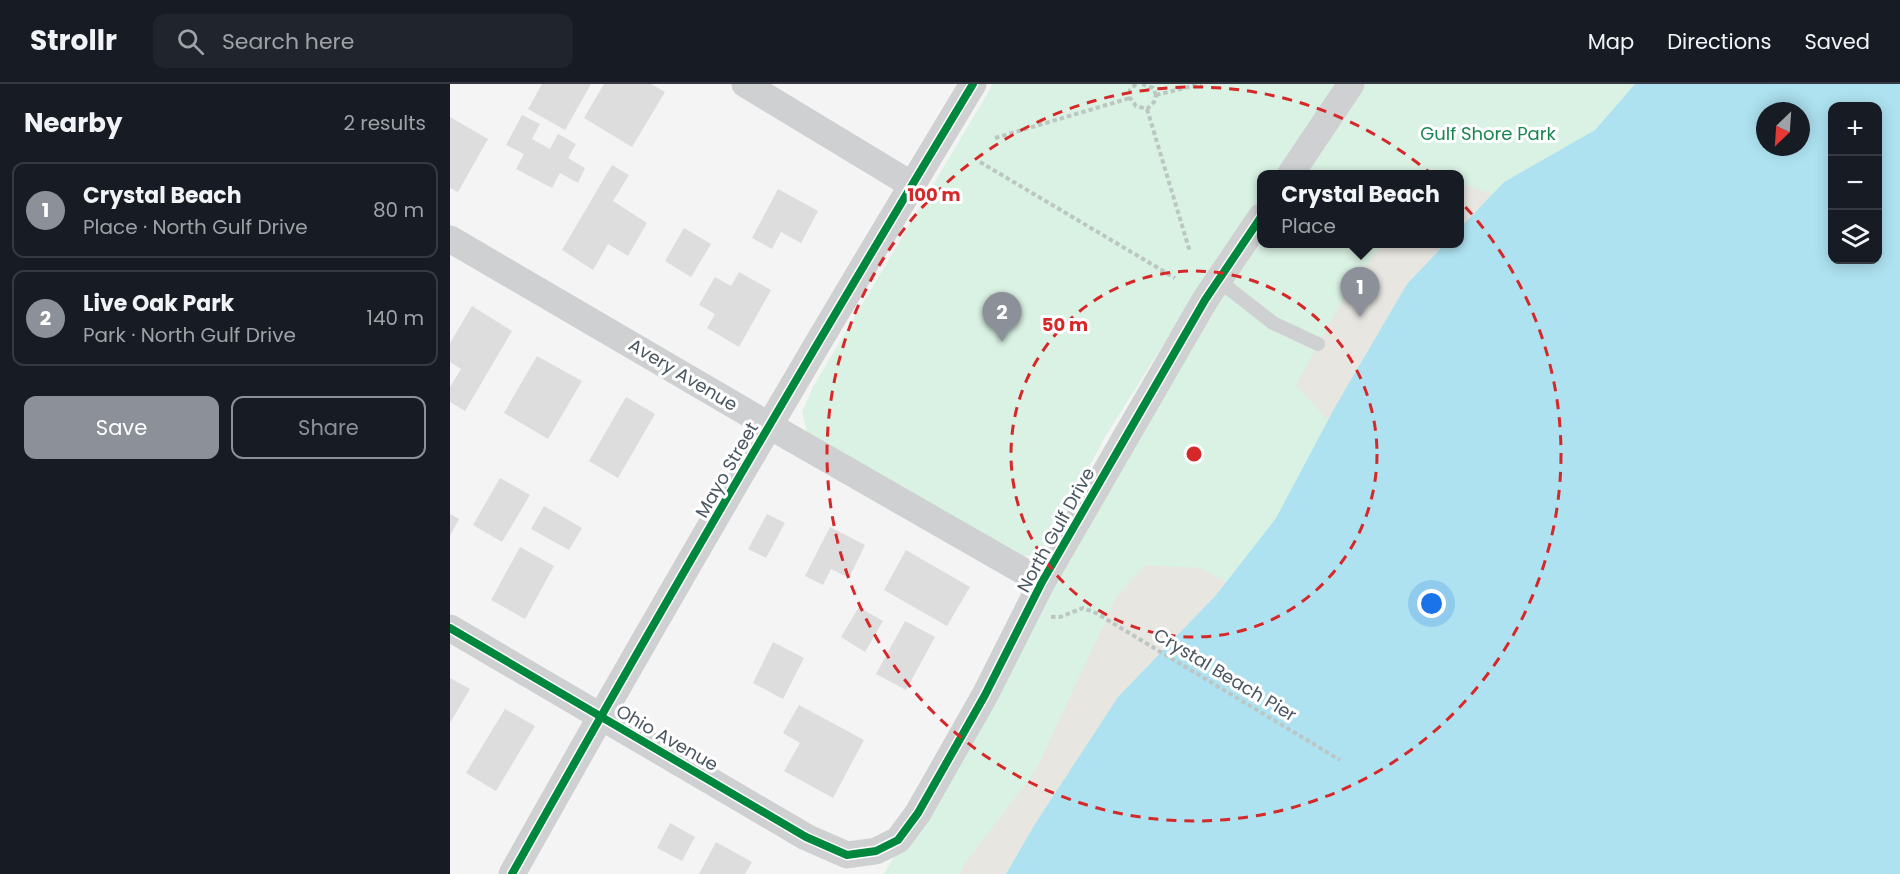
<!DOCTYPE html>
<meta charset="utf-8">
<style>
:root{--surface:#171b24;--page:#20242c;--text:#f1f3f6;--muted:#9ea1a6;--line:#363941;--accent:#8c9099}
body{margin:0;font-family:Poppins,sans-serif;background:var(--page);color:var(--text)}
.controls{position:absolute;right:18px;top:18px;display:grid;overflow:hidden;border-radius:12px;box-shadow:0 3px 15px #0003}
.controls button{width:54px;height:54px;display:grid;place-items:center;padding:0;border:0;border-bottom:2px solid var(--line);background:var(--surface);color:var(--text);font:30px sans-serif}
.compass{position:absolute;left:1306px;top:18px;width:54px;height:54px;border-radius:50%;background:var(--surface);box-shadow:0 3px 15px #0003;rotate:205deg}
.you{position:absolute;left:982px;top:520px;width:21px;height:21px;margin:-15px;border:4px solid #fff;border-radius:50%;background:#1a73e8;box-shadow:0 0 0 9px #1a73e833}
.badge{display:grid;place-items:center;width:39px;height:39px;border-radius:50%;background:var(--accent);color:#fff;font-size:20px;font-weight:700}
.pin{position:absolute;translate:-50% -50px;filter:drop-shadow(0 2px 3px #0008)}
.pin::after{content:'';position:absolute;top:32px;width:21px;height:18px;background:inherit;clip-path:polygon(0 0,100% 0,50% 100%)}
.popup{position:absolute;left:807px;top:86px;width:207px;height:78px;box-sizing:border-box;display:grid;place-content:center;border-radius:12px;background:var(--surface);filter:drop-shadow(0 2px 4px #0005);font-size:20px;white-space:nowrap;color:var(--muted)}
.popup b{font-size:22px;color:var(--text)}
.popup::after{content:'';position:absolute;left:50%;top:100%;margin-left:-12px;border:12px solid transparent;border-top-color:var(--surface)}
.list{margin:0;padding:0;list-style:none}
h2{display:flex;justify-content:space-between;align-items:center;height:78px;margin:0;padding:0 24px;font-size:26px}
h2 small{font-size:20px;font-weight:400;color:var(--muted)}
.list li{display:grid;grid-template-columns:39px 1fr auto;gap:18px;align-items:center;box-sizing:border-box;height:96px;margin:0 12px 12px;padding:0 12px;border:2px solid var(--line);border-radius:12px}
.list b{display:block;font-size:22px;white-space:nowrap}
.list p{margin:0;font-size:20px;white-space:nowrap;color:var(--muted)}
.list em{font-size:20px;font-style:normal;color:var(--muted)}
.actions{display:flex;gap:12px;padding:18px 24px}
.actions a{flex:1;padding:14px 0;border:2px solid var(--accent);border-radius:12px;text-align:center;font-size:21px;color:var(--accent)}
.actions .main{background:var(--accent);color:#fff}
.icon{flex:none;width:33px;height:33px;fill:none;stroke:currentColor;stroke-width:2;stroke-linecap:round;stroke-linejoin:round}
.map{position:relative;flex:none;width:1450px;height:790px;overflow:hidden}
header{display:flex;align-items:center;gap:36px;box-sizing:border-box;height:84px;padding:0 30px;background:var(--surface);border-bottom:2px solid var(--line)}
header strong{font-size:28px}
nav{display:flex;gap:33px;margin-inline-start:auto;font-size:21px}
.search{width:420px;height:54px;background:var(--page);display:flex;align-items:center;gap:15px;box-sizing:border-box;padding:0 21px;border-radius:12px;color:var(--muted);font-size:22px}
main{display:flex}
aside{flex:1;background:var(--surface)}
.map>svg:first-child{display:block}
</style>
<header>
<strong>Strollr</strong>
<div class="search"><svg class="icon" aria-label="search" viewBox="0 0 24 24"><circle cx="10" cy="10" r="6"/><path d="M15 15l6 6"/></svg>Search here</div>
<nav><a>Map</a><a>Directions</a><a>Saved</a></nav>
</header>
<main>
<aside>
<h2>Nearby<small>2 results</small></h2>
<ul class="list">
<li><span class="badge">1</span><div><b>Crystal Beach</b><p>Place · North Gulf Drive</p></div><em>80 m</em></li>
<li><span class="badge">2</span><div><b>Live Oak Park</b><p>Park · North Gulf Drive</p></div><em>140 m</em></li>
</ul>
<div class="actions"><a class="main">Save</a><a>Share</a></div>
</aside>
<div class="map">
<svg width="1450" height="790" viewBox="0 0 1450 790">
<rect width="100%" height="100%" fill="#f4f4f4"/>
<g fill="#d9f2e3">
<path d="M543 0H885L884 4 826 90 811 91V113L743 213 655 353 599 457 586 470 569 473 357 348 352 328 363 303Z"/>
<path d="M911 0H1185L1145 46 1054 98 1009 145V91H840Z"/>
<path d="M811 133V160H995L957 200 885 323 826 434 766 511 668 613 556 790H434Z"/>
</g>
<g fill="#e7e6e1">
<path d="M1009 99 1042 110 1009 145Z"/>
<path d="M932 160H995L957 200 878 336 846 301 898 206Z"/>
<path d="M696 481 751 484 776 498 766 511 668 613 585 740 556 790H510L514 781 586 686 667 512Z"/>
</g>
<path fill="#aee2f0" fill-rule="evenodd" d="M1185 0H1450V790H556L585 740 668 613 766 511 826 434 885 323 957 200 995 160H1009V145L1054 98 1145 46ZM1382 22H1428V176H1382ZM1315 27H1351V63H1315Z"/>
<g fill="#ddddde">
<path d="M92 0H141L115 46 78 25Z"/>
<path d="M154 0H201L215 8 182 63 134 34Z"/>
<path d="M72 31 90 40 82 55 100 65 108 50 126 60 118 74 135 84 128 99 110 89 102 104 66 85 74 70 56 61Z"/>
<path d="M0 33 38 55 8 108 0 104Z"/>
<path d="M162 81 179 91 163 117 197 139 178 172 158 160 143 186 112 166Z"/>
<path d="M328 105 368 127 351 159 331 148 322 165 302 154Z"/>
<path d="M234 144 261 160 241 193 215 177Z"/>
<path d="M289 188 321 206 289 263 257 244 265 230 249 221 265 193 281 202Z"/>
<path d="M22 222 62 247 15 327 0 318V303L11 285 0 278V259Z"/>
<path d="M87 272 132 297 98 355 54 329Z"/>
<path d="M176 313 205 330 168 394 139 377Z"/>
<path d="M50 394 80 411 52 458 23 441Z"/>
<path d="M94 422 132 444 119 466 81 445Z"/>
<path d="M0 430 9 435 0 452Z"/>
<path d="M317 430 335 439 316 474 298 465Z"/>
<path d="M380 443 415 461 399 494 381 485 373 501 355 492Z"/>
<path d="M70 463 104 482 75 535 41 516Z"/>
<path d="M456 466 520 503 497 542 434 506Z"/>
<path d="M409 523 433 537 415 568 391 553Z"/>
<path d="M455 537 485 553 456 606 426 590Z"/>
<path d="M323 558 354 574 333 615 303 599Z"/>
<path d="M0 594 20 605 0 639Z"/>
<path d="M349 621 414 656 383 714 334 687 350 659 333 649Z"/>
<path d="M55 625 85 642 46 707 16 689Z"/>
<path d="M220 739 245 753 232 777 207 764Z"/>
<path d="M266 758 302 778 295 790H249Z"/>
</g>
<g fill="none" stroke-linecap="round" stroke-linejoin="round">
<g stroke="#bcc7c4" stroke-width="4" stroke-dasharray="4.5 3" stroke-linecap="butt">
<path d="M686 0 680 6V14L686 22 697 25 704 18 706 11"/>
<path d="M692 0 703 4 706 11"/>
<path d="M706 11 751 0"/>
<path d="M697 25 740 168"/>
<path d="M545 54 680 14"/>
<path d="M530 78 725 194"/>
<path d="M601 533H610L633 524 646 529 890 676"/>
</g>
<path stroke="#ced0d2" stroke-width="14" d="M768 196 823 239 868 260"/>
<g stroke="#ced0d2" stroke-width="27">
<path d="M295 0 462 101"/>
<path d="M840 91 901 0"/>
<path d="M0 155 320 342 592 498"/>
<path d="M0 544 356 753 397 771 426 767 448 756 468 729 535 611 592 498 755 216 811 133"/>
<path d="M62 790C211 524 365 261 523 0"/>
</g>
<g stroke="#fff" stroke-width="11">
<g id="cycleway">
<path d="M0 544 356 753 397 771 426 767 448 756 468 729 535 611 592 498 755 216 811 133"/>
<path d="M62 790C211 524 365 261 523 0"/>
</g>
</g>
<use href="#cycleway" stroke="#00873e" stroke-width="8"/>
</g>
<g fill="none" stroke="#d62828" stroke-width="3" stroke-dasharray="10 8">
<circle cx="744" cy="370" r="183"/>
<circle cx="744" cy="370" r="367"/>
</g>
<g text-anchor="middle" stroke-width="6" stroke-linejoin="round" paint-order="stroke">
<g font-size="18" fill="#17864f" stroke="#fff">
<text x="1038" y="56">Gulf Shore Park</text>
</g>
<g font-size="18" fill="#4a5661" stroke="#fff">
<text transform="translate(233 291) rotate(31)" y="6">Avery Avenue</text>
<text transform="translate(277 386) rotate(-60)" y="6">Mayo Street</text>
<text transform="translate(606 446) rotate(-61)" y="6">North Gulf Drive</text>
<text transform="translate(775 591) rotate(31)" y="6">Crystal Beach Pier</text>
<text transform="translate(217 654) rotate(30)" y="6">Ohio Avenue</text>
</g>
</g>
<circle cx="744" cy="370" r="9" fill="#d62828" stroke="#fff" stroke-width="3"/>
<g font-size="18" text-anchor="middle" font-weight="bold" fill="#d62828" stroke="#fff" stroke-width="6" stroke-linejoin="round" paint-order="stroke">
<text x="484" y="117">100 m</text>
<text x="615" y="247">50 m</text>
</g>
</svg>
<div class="controls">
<button>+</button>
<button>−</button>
<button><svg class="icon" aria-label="layers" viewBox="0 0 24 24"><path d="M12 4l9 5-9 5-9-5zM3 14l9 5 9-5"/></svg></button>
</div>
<svg class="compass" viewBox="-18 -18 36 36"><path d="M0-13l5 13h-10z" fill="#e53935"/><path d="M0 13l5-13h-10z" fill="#9ea1a6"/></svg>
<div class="you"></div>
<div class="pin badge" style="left:910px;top:233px">1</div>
<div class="popup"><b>Crystal Beach</b>Place</div>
<div class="pin badge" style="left:552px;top:258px">2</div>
</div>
</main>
